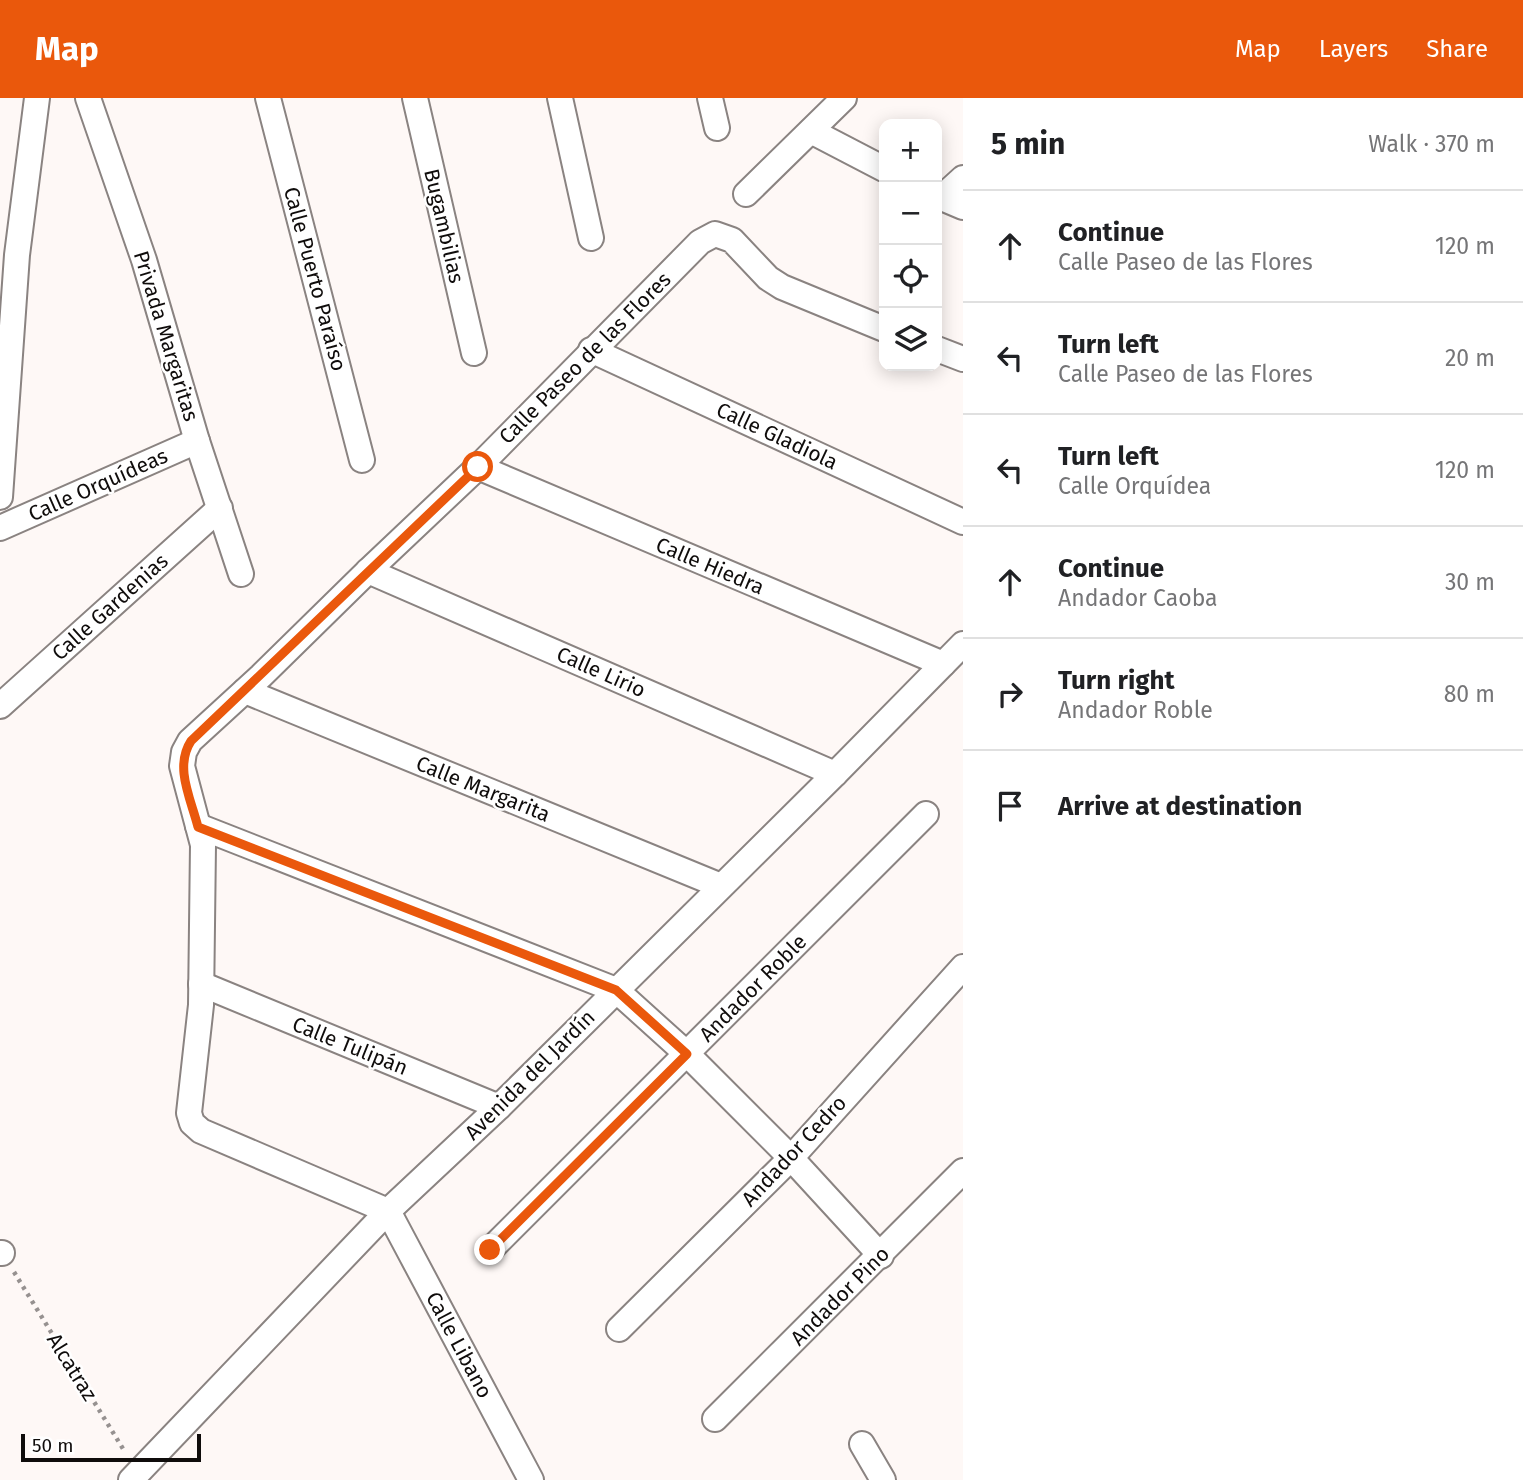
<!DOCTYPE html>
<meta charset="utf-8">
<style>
:root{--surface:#fff;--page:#f2f2f2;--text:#202124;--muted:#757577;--line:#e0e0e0;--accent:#ea580c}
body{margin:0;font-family:"Fira Sans",sans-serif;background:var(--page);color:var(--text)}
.controls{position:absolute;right:21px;top:21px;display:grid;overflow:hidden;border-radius:14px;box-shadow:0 4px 18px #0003}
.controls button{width:63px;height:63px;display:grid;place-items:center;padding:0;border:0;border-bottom:2px solid var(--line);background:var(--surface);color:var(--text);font:35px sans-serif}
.scale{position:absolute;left:21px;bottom:18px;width:180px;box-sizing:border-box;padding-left:7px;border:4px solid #0f0c0b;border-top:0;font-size:19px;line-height:24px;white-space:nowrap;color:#0f0c0b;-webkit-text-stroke:5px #fff;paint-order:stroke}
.stop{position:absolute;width:21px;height:21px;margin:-16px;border:5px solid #ea580c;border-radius:50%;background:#fff}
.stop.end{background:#ea580c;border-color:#fff;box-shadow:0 2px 7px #0008}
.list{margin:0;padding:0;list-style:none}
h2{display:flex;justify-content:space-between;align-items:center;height:91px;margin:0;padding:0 28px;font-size:30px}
h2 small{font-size:23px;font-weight:400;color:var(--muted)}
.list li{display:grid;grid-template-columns:46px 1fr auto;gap:21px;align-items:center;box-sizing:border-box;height:112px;padding:0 28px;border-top:2px solid var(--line)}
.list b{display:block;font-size:26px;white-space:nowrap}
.list p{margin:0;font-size:23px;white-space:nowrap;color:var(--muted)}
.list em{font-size:23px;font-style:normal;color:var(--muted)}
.icon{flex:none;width:38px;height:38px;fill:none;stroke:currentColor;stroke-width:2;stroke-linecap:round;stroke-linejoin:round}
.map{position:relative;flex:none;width:963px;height:1382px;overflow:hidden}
header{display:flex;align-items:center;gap:42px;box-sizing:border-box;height:98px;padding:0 35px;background:var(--accent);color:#fff}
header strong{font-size:33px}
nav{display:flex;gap:38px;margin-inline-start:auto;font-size:24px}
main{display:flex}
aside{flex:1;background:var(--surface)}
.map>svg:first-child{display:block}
</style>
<header>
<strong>Map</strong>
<nav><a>Map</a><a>Layers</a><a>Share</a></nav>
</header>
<main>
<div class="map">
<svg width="963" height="1382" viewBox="0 0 963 1382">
<rect width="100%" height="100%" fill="#fef8f6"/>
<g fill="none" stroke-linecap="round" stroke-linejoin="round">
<g stroke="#8a8381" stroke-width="28">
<g id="street">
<path d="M88 0 144 162 197 343 241 476"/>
<path d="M268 0 362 362"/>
<path d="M415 0 474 255"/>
<path d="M560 0 591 140"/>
<path d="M710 0 717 30"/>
<path d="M811 33 884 71"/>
<path d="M746 96 844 0"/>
<path d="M937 98 963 109"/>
<path d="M941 100 963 80"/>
<path d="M937 251 963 261"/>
<path d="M591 252 963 424"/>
<path d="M478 369 943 566"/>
<path d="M0 399 17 157 37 0"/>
<path d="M0 430 197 343"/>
<path d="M368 473 835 676"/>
<path d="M245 593 721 788"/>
<path d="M0 608 220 410"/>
<path d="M198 728 616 892 687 956 791 1060 881 1158"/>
<path d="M201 886 499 1009"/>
<path d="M490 1152 926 716"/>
<path d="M0 1155H2"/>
<path d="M619 1231 791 1060 963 869"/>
<path d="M715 1321 963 1073"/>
<path d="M862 1346 883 1382"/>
<path d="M131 1382 388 1113 499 1009 835 676 963 546"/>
<path d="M531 1382 388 1113 201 1033 192 1025 189 1015 201 907 203 747 182 668 184 654 190 643 261 578 368 473 478 369 700 144 715 136 732 142 768 180 782 189 884 231"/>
</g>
</g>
<path stroke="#969190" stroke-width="4.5" stroke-dasharray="3.5 5" stroke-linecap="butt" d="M14 1174 125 1354"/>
<use href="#street" stroke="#fff" stroke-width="24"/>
</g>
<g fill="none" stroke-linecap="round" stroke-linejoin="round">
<path stroke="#ea580c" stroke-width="9" d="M478 369 191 643C174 669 191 701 198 729L616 892 687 956 490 1152"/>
</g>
<g text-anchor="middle" stroke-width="5" stroke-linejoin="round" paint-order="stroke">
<g font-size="21" fill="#0f0c0b" stroke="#fff">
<text transform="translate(444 128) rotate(77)" y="7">Bugambilias</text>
<text transform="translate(315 181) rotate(75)" y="7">Calle Puerto Paraíso</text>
<text transform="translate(166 238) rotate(73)" y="7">Privada Margaritas</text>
<text transform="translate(585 260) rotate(-45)" y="7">Calle Paseo de las Flores</text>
<text transform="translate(777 338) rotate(25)" y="7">Calle Gladiola</text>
<text transform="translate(98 387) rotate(-24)" y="7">Calle Orquídeas</text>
<text transform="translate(710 468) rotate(23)" y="7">Calle Hiedra</text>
<text transform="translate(110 509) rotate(-42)" y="7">Calle Gardenias</text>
<text transform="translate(601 574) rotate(24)" y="7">Calle Lirio</text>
<text transform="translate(483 691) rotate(22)" y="7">Calle Margarita</text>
<text transform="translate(753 890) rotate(-45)" y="7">Andador Roble</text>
<text transform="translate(350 948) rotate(22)" y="7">Calle Tulipán</text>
<text transform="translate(530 977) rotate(-45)" y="7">Avenida del Jardín</text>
<text transform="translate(794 1053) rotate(-47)" y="7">Andador Cedro</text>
<text transform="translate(840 1198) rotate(-45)" y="7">Andador Pino</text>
<text transform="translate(459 1247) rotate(62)" y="7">Calle Libano</text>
<text transform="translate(72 1269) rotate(58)" y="7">Alcatraz</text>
</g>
</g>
</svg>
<div class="controls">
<button>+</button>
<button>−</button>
<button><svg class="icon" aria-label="locate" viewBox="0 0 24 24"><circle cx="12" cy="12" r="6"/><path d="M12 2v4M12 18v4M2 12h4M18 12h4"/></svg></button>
<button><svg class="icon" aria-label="layers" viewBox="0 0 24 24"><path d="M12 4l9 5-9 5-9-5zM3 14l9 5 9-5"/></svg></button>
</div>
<div class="scale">50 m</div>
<div class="stop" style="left:478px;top:369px"></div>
<div class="stop end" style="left:490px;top:1152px"></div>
</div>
<aside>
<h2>5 min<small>Walk · 370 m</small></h2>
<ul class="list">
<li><svg class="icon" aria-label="ahead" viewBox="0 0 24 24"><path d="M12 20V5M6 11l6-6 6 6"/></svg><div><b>Continue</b><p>Calle Paseo de las Flores</p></div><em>120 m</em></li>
<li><svg class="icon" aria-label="left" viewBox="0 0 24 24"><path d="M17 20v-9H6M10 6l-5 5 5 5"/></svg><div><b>Turn left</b><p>Calle Paseo de las Flores</p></div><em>20 m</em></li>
<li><svg class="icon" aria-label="left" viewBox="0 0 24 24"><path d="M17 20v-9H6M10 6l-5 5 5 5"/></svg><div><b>Turn left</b><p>Calle Orquídea</p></div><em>120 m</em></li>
<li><svg class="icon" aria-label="ahead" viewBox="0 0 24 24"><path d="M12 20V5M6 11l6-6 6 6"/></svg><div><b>Continue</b><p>Andador Caoba</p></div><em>30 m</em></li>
<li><svg class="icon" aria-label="right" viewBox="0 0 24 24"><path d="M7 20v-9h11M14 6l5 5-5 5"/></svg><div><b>Turn right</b><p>Andador Roble</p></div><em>80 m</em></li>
<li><svg class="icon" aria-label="arrive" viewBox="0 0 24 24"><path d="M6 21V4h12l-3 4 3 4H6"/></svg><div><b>Arrive at destination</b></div></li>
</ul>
</aside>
</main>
